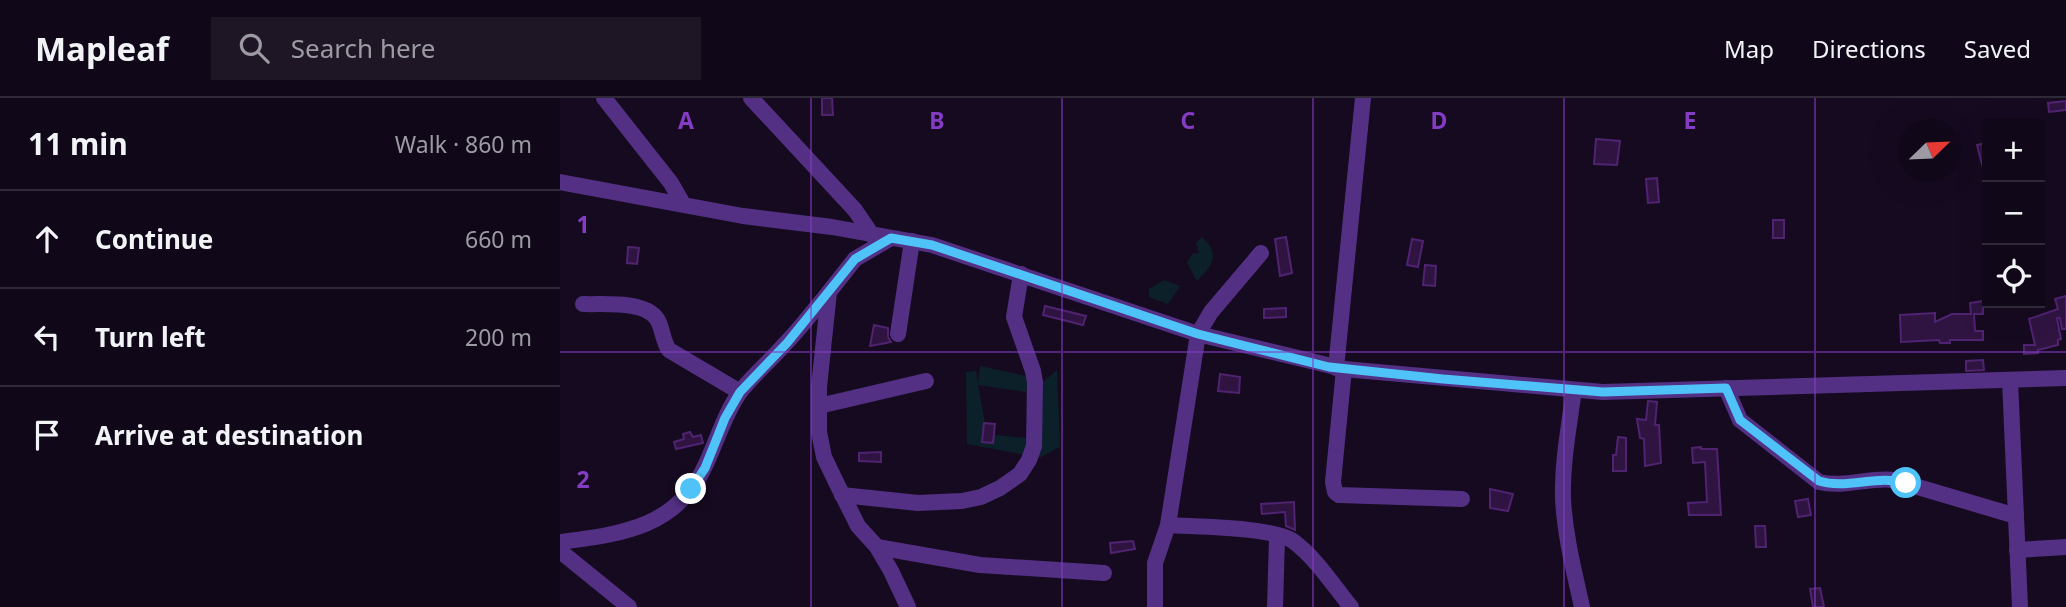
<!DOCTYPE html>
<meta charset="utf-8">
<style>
:root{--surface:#100818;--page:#1e1625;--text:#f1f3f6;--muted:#9c9aa2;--line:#302937}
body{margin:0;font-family:"Noto Sans",sans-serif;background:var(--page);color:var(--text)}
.controls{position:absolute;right:21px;top:21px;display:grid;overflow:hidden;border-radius:0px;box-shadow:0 7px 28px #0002}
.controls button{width:63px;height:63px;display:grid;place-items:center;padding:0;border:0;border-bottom:2px solid var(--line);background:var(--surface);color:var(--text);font:35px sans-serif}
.compass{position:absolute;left:1338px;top:21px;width:63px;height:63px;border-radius:50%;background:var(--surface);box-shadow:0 7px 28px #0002;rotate:67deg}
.stop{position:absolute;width:21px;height:21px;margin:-16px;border:5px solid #4fc3f7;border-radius:50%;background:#fff}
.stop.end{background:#4fc3f7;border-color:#fff;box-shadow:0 2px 7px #0008}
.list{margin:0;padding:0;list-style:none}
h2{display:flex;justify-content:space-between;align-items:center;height:91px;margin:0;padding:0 28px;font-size:30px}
h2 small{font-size:23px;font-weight:400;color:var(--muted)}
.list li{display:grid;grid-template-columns:46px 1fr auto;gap:21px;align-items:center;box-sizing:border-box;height:98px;padding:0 28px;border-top:2px solid var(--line)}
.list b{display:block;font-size:26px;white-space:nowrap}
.list em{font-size:23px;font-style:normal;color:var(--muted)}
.icon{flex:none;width:38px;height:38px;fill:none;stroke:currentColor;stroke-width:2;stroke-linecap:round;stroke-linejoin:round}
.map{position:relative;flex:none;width:1506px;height:509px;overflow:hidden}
header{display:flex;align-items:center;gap:42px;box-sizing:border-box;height:98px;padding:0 35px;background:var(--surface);border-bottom:2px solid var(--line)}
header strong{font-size:33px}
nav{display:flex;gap:38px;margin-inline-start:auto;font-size:24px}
.search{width:490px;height:63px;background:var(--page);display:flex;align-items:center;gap:18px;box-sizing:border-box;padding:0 24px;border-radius:0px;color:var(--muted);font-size:26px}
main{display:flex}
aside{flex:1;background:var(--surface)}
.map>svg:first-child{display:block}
</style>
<header>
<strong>Mapleaf</strong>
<div class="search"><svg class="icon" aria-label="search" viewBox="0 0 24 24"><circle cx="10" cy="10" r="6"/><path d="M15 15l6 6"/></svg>Search here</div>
<nav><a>Map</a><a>Directions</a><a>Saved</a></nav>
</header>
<main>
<aside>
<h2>11 min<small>Walk · 860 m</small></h2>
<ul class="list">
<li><svg class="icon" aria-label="ahead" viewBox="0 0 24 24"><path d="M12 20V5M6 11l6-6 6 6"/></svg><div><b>Continue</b></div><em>660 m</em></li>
<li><svg class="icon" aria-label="left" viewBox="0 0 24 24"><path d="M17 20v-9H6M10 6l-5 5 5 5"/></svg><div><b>Turn left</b></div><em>200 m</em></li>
<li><svg class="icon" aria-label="arrive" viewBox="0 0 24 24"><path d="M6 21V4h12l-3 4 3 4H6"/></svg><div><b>Arrive at destination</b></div></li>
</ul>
</aside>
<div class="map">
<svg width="1506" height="509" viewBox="0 0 1506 509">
<rect width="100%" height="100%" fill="#160a20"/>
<g fill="#0c202a">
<path d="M642 139C661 156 652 168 637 183L627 165 632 156 639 155 636 145Z"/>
<path d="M604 182 620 188 608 206 589 199V191Z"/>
<path d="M420 268 471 279 466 294 418 287 427 336 474 341 471 358 407 346 406 274 416 273 418 286Z"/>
<path d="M497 272 500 349 479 360 478 288Z"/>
</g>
<g fill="#2f1442" stroke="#502371" stroke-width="2">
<path d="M262 0H272L273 17H262Z"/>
<path d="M1506 3V12L1489 14 1488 5Z"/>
<path d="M1036 41 1060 43 1057 67 1034 66Z"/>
<path d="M1427 45V74H1424L1417 47Z"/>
<path d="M1097 80 1099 104 1088 105 1086 81Z"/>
<rect x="1213" y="122" width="11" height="18"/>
<path d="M726 139 732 175 720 178 715 141Z"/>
<path d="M852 141 863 143 858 169 847 167Z"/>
<path d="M68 149 79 150 77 166 67 165Z"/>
<path d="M865 167 876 168 875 188 863 187Z"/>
<path d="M1506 198V231H1502L1500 220H1497L1501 241 1498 242V247L1478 252V255L1464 256V247H1475L1469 221 1498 211 1495 201Z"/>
<path d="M1423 203V216H1414L1415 233H1423V242H1390V245H1380L1379 242 1341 244 1340 217 1375 215V224L1392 216H1411L1410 205Z"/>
<path d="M485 208 526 218 523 227 483 217Z"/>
<path d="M726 210V219L704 220V211Z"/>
<path d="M314 227 328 230V239L331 244 310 248Z"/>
<path d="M1423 262 1424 272 1406 273V263Z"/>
<path d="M660 276 680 279 679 295 658 293Z"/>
<path d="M1088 303 1097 304 1095 327H1099L1101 365 1085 368 1084 341 1080 340 1077 321 1086 322Z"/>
<path d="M424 325 435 326 433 345 422 344Z"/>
<path d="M130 334 133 339 141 337 143 345 116 351 114 344 124 341 123 336Z"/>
<path d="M1058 339 1066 340V373H1053V357H1056Z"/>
<path d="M1141 349V351H1157L1161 417H1129L1128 405 1147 404 1145 364 1133 365 1132 350Z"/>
<path d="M321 354V364L299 363V355Z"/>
<path d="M930 391 953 396 948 413 930 410Z"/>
<path d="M1248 401 1251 417 1238 419 1235 403Z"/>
<path d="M734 404 735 432 726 428 725 414 702 416 701 406Z"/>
<path d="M1195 428H1205L1206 449H1196Z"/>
<path d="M573 443 575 451 551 455 550 445Z"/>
<path d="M1260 490 1264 509H1253L1250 491Z"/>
</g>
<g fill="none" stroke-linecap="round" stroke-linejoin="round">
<g stroke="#533084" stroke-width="16">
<path d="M44 0 111 85 123 106"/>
<path d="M191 0 295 112 312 137"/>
<path d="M0 84 183 118 272 129 372 147 638 236 784 271 1043 294 1506 280"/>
<path d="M331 140 295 161 269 194 259 289V334L264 359 278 388 298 428 317 449 331 473 348 509"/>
<path d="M23 206C43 207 85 202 97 221 103 230 102 242 109 252L180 294"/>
<path d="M338 236 352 143"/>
<path d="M776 270 803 0"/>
<path d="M784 271 773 384 775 394 779 397 902 401"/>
<path d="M1450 283 1460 509"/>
<path d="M1166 290 1180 322 1259 384C1284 390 1309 379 1334 382L1456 418"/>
<path d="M1014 292C1009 328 1002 365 1003 401 1005 438 1014 473 1022 509"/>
<path d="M259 308 366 283"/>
<path d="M282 397 358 405 402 403 421 399 440 390 460 376 469 362 474 348 475 284 473 273 454 219 461 176"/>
<path d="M608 427C635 429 713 429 733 443 756 460 773 487 791 509"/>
<path d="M714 437 717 440 715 509"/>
<path d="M0 444C62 436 117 430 146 366 157 342 165 315 180 294 193 277 210 263 224 247 240 231 254 212 269 194"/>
<path d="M317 449 420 467 544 475"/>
<path d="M1457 452 1506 449"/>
<path d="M0 453 69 509"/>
<path d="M595 509V465L608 427 638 236 651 214 701 155"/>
</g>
</g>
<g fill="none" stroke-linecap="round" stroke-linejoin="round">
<path stroke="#4fc3f7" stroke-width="9" d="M131 391 145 370 165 320 180 294 227 245 295 161 331 140 372 147 638 236 769 269 883 281 1043 294 1166 290 1180 322 1259 383C1288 392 1317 376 1346 385"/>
</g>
<path fill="none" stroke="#853cc5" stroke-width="2" stroke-opacity="0.55" d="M251 0V509M502 0V509M753 0V509M1004 0V509M1255 0V509M0 254H1506"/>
<g font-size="23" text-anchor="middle" font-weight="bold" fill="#853cc5" stroke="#160a20" stroke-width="5" stroke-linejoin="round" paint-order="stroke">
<text x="126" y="31">A</text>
<text x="377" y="31">B</text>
<text x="628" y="31">C</text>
<text x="879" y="31">D</text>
<text x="1130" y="31">E</text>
<text x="23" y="135">1</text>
<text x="23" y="390">2</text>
</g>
</svg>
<div class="controls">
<button>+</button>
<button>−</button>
<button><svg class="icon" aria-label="locate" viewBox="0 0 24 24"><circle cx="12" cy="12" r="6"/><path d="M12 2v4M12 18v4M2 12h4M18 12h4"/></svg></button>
</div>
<svg class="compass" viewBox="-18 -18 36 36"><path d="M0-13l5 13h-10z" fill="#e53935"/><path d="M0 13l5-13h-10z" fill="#9c9aa2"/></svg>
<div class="stop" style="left:1346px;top:385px"></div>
<div class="stop end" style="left:131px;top:391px"></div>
</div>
</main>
